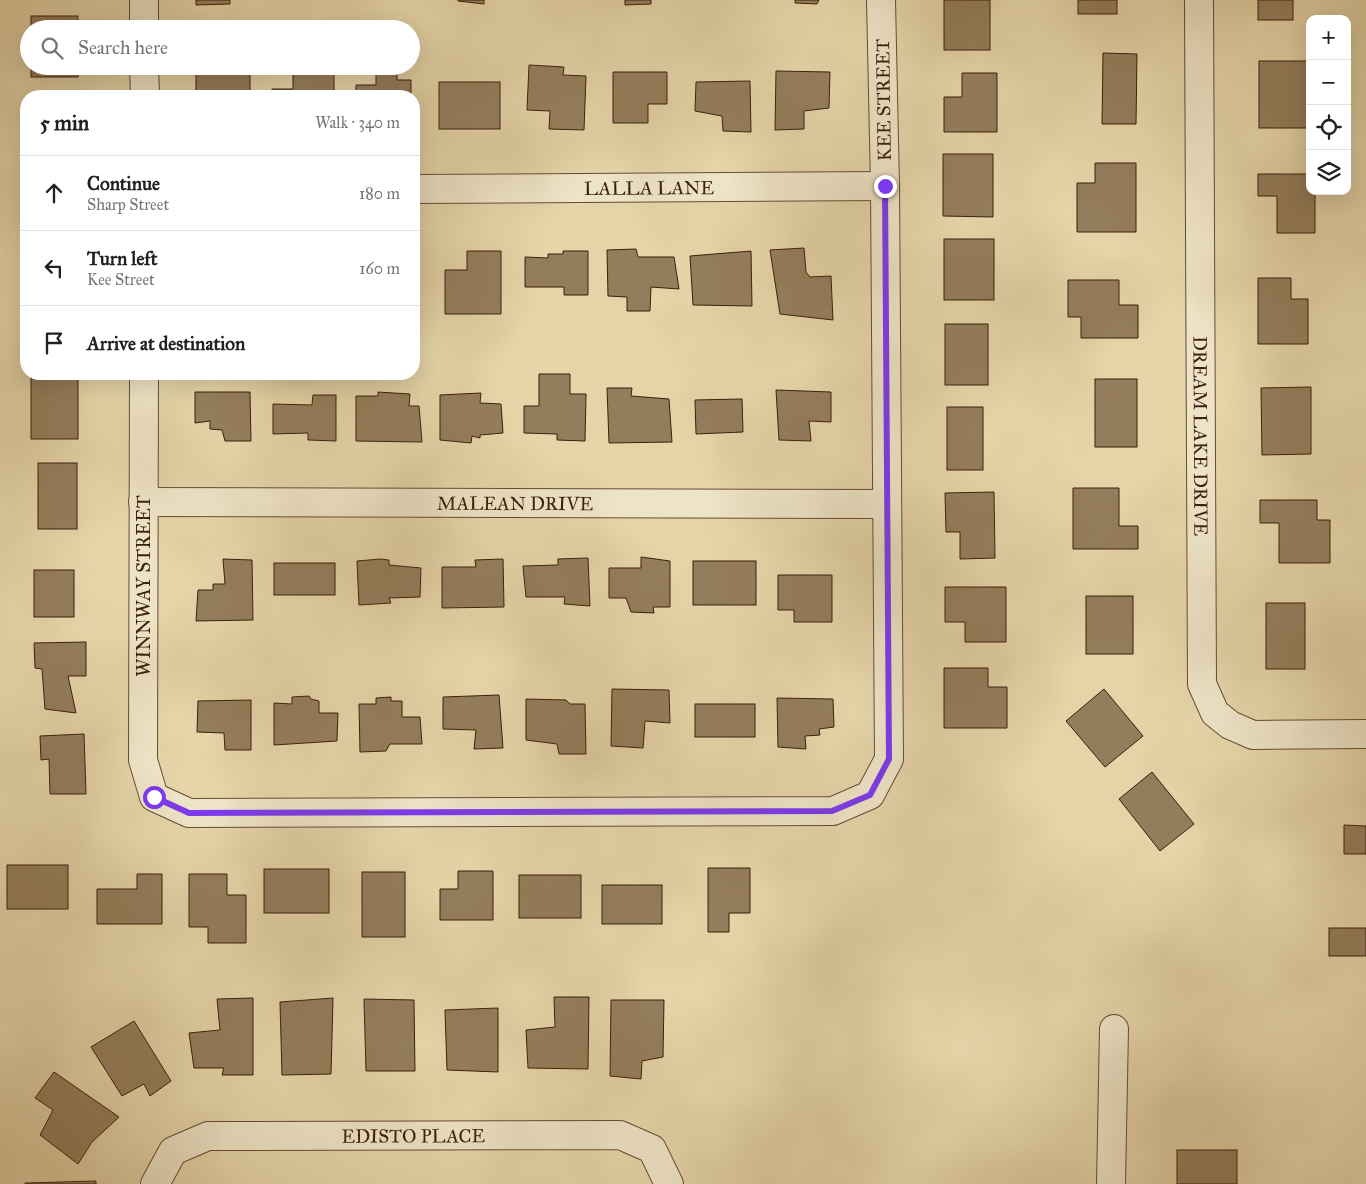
<!DOCTYPE html>
<meta charset="utf-8">
<style>
:root{--surface:#fff;--page:#f6f6f6;--text:#202124;--muted:#757577;--line:#e0e0e0}
body{margin:0;font-family:"IM FELL Great Primer",serif;background:var(--page);color:var(--text)}
.controls{position:absolute;right:15px;top:15px;display:grid;overflow:hidden;border-radius:10px;box-shadow:0 5px 20px #0002}
.controls button{width:45px;height:45px;display:grid;place-items:center;padding:0;border:0;border-bottom:1px solid var(--line);background:var(--surface);color:var(--text);font:25px sans-serif}
.stop{position:absolute;width:15px;height:15px;margin:-11px;border:4px solid #7c3aed;border-radius:50%;background:#fff}
.stop.end{background:#7c3aed;border-color:#fff;box-shadow:0 1px 5px #0008}
.list{margin:0;padding:0;list-style:none}
h2{display:flex;justify-content:space-between;align-items:center;height:65px;margin:0;padding:0 20px;font-size:21px}
h2 small{font-size:16px;font-weight:400;color:var(--muted)}
.list li{display:grid;grid-template-columns:32px 1fr auto;gap:15px;align-items:center;box-sizing:border-box;height:75px;padding:0 20px;border-top:1px solid var(--line)}
.list b{display:block;font-size:19px;white-space:nowrap}
.list p{margin:0;font-size:16px;white-space:nowrap;color:var(--muted)}
.list em{font-size:16px;font-style:normal;color:var(--muted)}
.icon{flex:none;width:28px;height:28px;fill:none;stroke:currentColor;stroke-width:2;stroke-linecap:round;stroke-linejoin:round}
.map{position:relative;flex:none;width:1366px;height:1184px;overflow:hidden}
.search{position:absolute;background:var(--surface);box-shadow:0 5px 20px #0002;left:20px;top:20px;width:400px;height:55px;display:flex;align-items:center;gap:12px;box-sizing:border-box;padding:0 18px;border-radius:28px;color:var(--muted);font-size:19px}
.panel{position:absolute;background:var(--surface);box-shadow:0 5px 20px #0002;left:20px;top:90px;width:400px;height:290px;border-radius:20px}
.map>svg:first-child{display:block}
</style>
<div class="map">
<svg width="1366" height="1184" viewBox="0 0 1366 1184">
<rect width="100%" height="100%" fill="#e4d4a8"/>
<filter id="stains"><feTurbulence type="fractalNoise" baseFrequency=".004" numOctaves="4"/><feColorMatrix values="0 0 0 0 .2 0 0 0 0 .09 0 0 0 0 .02 0 0 0 .5 -.17"/></filter>
<radialGradient id="worn" r=".72"><stop offset=".6" stop-color="#630" stop-opacity="0"/><stop offset="1" stop-color="#630" stop-opacity=".3"/></radialGradient>
<g fill="#947d5c" stroke="#3d1f0a">
<path d="M196 0H230V4L196 5Z"/>
<path d="M458 0H484V4L458 1Z"/>
<path d="M625 0H651V4L625 5Z"/>
<path d="M795 0H819L817 4 795 3Z"/>
<rect x="944" y="0" width="46" height="50"/>
<rect x="1078" y="0" width="39" height="14"/>
<rect x="1258" y="0" width="35" height="20"/>
<rect x="31" y="16" width="47" height="13"/>
<path d="M1103 53 1137 54 1136 124H1102Z"/>
<rect x="1259" y="61" width="50" height="67"/>
<path d="M529 65 564 67 563 75 586 76 584 130 549 129 550 111 527 110Z"/>
<rect x="31" y="66" width="47" height="11"/>
<rect x="196" y="66" width="54" height="30"/>
<path d="M376 66H397V80H411V96H356V85H376Z"/>
<path d="M293 69H334V96H272V89H293Z"/>
<path d="M776 71 830 72 829 108 804 111V129L775 130Z"/>
<path d="M613 72H667V104H648V123H613Z"/>
<path d="M962 73H997V132H944V97H962Z"/>
<path d="M750 81 751 132 723 131 722 116 695 111 696 82Z"/>
<rect x="439" y="82" width="61" height="47"/>
<path d="M943 154H993V217L943 216Z"/>
<path d="M1095 163H1136V232H1077V183H1095Z"/>
<path d="M1258 174H1310V191H1315V233H1277V196H1258Z"/>
<rect x="21" y="200" width="5" height="54"/>
<rect x="944" y="239" width="50" height="61"/>
<path d="M804 248 806 272 810 277 831 276 833 320 780 314 770 250Z"/>
<path d="M636 249 638 257H674L679 289 651 287 650 311H627V297L608 296 607 250Z"/>
<rect x="414" y="251" width="3" height="37"/>
<path d="M467 251H501V314H445V270H467Z"/>
<path d="M563 251H588V295H564V287H525V257L548 258V254H563Z"/>
<path d="M751 251 752 306 693 305 690 256Z"/>
<path d="M1258 278H1291V299H1308V344H1258Z"/>
<path d="M1068 280H1119V305H1138V338H1081V317H1068Z"/>
<rect x="945" y="324" width="43" height="61"/>
<rect x="31" y="374" width="47" height="65"/>
<path d="M539 374H570V394H586L585 441 557 440V434L524 433V406H539Z"/>
<rect x="1095" y="379" width="42" height="68"/>
<path d="M1311 387V454L1262 455 1261 388Z"/>
<path d="M607 388H632L631 396 669 399 672 442 609 443Z"/>
<path d="M776 390 831 392V422L809 421 811 441 779 440Z"/>
<path d="M195 392H250L251 441H225L222 430 210 429V421L195 423Z"/>
<path d="M378 392 410 394 409 406H419L422 442 356 441V396H378Z"/>
<path d="M481 393 480 403 501 404 503 433 480 435V438L472 436 471 443 440 440V395Z"/>
<path d="M313 395H336V441L308 440V433L273 434V404L312 405Z"/>
<path d="M742 399 743 432 696 434 695 400Z"/>
<rect x="947" y="407" width="36" height="63"/>
<rect x="38" y="463" width="39" height="66"/>
<path d="M1073 488H1119V526H1138V549H1073Z"/>
<path d="M994 492 995 558 960 559V532H946L945 493Z"/>
<path d="M1260 500H1317V520H1330V563H1279V523H1260Z"/>
<path d="M641 557 670 561V607H653L654 613 631 612 626 598H609V568H641Z"/>
<path d="M588 558 590 606 564 604 565 597H526L523 566 558 565V559Z"/>
<path d="M223 559 252 560 253 620 196 621 198 590H213V584H225Z"/>
<path d="M381 559 389 560V565L421 568 420 597 389 598 391 603 359 605 357 561Z"/>
<path d="M503 559 504 607 442 608V567H476L475 560Z"/>
<rect x="693" y="561" width="63" height="44"/>
<rect x="274" y="563" width="61" height="32"/>
<rect x="34" y="570" width="40" height="47"/>
<path d="M778 575H832V622H794V610H778Z"/>
<path d="M945 587H1006V642H965V622H945Z"/>
<rect x="1086" y="596" width="47" height="58"/>
<rect x="1266" y="603" width="39" height="66"/>
<path d="M86 642V676H68L76 713 45 709 42 669 35 668 34 643Z"/>
<path d="M944 668H988V687H1007V728H944Z"/>
<path d="M612 689 669 690 670 723 645 721 643 748 611 746Z"/>
<path d="M1104 689 1143 736 1105 767 1066 721Z"/>
<path d="M499 695 503 748 474 749 476 730 443 729V697Z"/>
<path d="M309 696 311 699 319 701V713H338L337 741 274 745V703L292 704V697Z"/>
<path d="M391 697V701H402V717H420L422 744H390L386 751 360 752 359 704H376V698Z"/>
<path d="M777 698 833 699 834 727 819 729 820 735 805 736 806 749 778 747Z"/>
<path d="M526 699 566 700 570 704H585L586 754H559L557 744 526 740Z"/>
<path d="M251 700V750H225L224 733 197 732 198 701Z"/>
<rect x="695" y="704" width="60" height="33"/>
<path d="M84 734 86 794H50L49 759 41 760 40 736Z"/>
<path d="M1152 772 1194 824 1160 851 1119 799Z"/>
<path d="M1344 825 1366 826V854H1344Z"/>
<rect x="7" y="865" width="61" height="44"/>
<path d="M708 868H750V913H729V932H708Z"/>
<rect x="264" y="869" width="65" height="44"/>
<path d="M458 871H493V920H440V889H458Z"/>
<rect x="362" y="872" width="43" height="65"/>
<path d="M137 874H162V924H97V889H137Z"/>
<path d="M189 874H227V895H246V943H208V927H189Z"/>
<rect x="519" y="875" width="62" height="43"/>
<rect x="602" y="885" width="60" height="39"/>
<rect x="1329" y="928" width="37" height="28"/>
<path d="M554 997H589L588 1069 528 1068 526 1030 555 1027Z"/>
<path d="M253 998V1075H222L224 1068H194L189 1033 220 1030 217 999Z"/>
<path d="M333 998 331 1074 282 1075 280 1002Z"/>
<path d="M364 999 414 1000 415 1071H366Z"/>
<path d="M611 1000H664L663 1057 642 1061 641 1079 610 1076Z"/>
<path d="M498 1008V1072L447 1070 445 1010Z"/>
<path d="M134 1021 171 1081 150 1096 144 1084 122 1096 91 1047Z"/>
<path d="M54 1072 119 1117 92 1142 78 1164 40 1135 53 1110 35 1098Z"/>
<rect x="1177" y="1150" width="60" height="34"/>
<path d="M96 1181V1184H25V1183Z"/>
</g>
<g fill="none" stroke-linecap="round" stroke-linejoin="round">
<g stroke="#674c32" stroke-width="30">
<g id="minor">
<path d="M144 0V29"/>
<path id="s1" d="M1199 0 1202 684 1215 713 1230 725 1253 735 1366 734"/>
<path d="M144 66 145 96"/>
<path id="s2" d="M414 189 885 186"/>
<path d="M144 374 143 760 154 797 189 813 833 811 870 795 889 759 885 186 881 0"/>
<path id="s3" d="M143 502 887 504"/>
<path id="s4" d="M155 1184 173 1151 208 1136 620 1135 652 1149 669 1184"/>
<path d="M1111 1184 1114 1029"/>
</g>
</g>
<use href="#minor" stroke="#ede3c6" stroke-width="28"/>
</g>
<g fill="none" stroke-linecap="round" stroke-linejoin="round">
<path stroke="#7c3aed" stroke-width="6" d="M154 797 189 813 832 811 870 795 889 759 885 186"/>
</g>
<g text-anchor="middle" stroke-width="4" stroke-linejoin="round" paint-order="stroke">
<g font-size="19" fill="#3d1f0a" stroke="#ede3c6">
<text transform="translate(883 100) rotate(-91)" y="7">KEE STREET</text>
<text dy="7" stroke="none"><textPath href="#s2" startOffset="235">LALLA LANE</textPath></text>
<text dy="7" stroke="none"><textPath href="#s1" startOffset="436">DREAM LAKE DRIVE</textPath></text>
<text dy="7" stroke="none"><textPath href="#s3" startOffset="372">MALEAN DRIVE</textPath></text>
<text transform="translate(143 586) rotate(-90)" y="7">WINNWAY STREET</text>
<text dy="7" stroke="none"><textPath href="#s4" startOffset="281">EDISTO PLACE</textPath></text>
</g>
</g>
<rect width="100%" height="100%" filter="url(#stains)"/>
<rect width="100%" height="100%" fill="url(#worn)"/>
</svg>
<div class="controls">
<button>+</button>
<button>−</button>
<button><svg class="icon" aria-label="locate" viewBox="0 0 24 24"><circle cx="12" cy="12" r="6"/><path d="M12 2v4M12 18v4M2 12h4M18 12h4"/></svg></button>
<button><svg class="icon" aria-label="layers" viewBox="0 0 24 24"><path d="M12 4l9 5-9 5-9-5zM3 14l9 5 9-5"/></svg></button>
</div>
<div class="stop" style="left:154px;top:797px"></div>
<div class="stop end" style="left:885px;top:186px"></div>
<div class="search"><svg class="icon" aria-label="search" viewBox="0 0 24 24"><circle cx="10" cy="10" r="6"/><path d="M15 15l6 6"/></svg>Search here</div>
<section class="panel">
<h2>5 min<small>Walk · 340 m</small></h2>
<ul class="list">
<li><svg class="icon" aria-label="ahead" viewBox="0 0 24 24"><path d="M12 20V5M6 11l6-6 6 6"/></svg><div><b>Continue</b><p>Sharp Street</p></div><em>180 m</em></li>
<li><svg class="icon" aria-label="left" viewBox="0 0 24 24"><path d="M17 20v-9H6M10 6l-5 5 5 5"/></svg><div><b>Turn left</b><p>Kee Street</p></div><em>160 m</em></li>
<li><svg class="icon" aria-label="arrive" viewBox="0 0 24 24"><path d="M6 21V4h12l-3 4 3 4H6"/></svg><div><b>Arrive at destination</b></div></li>
</ul>
</section>
</div>
